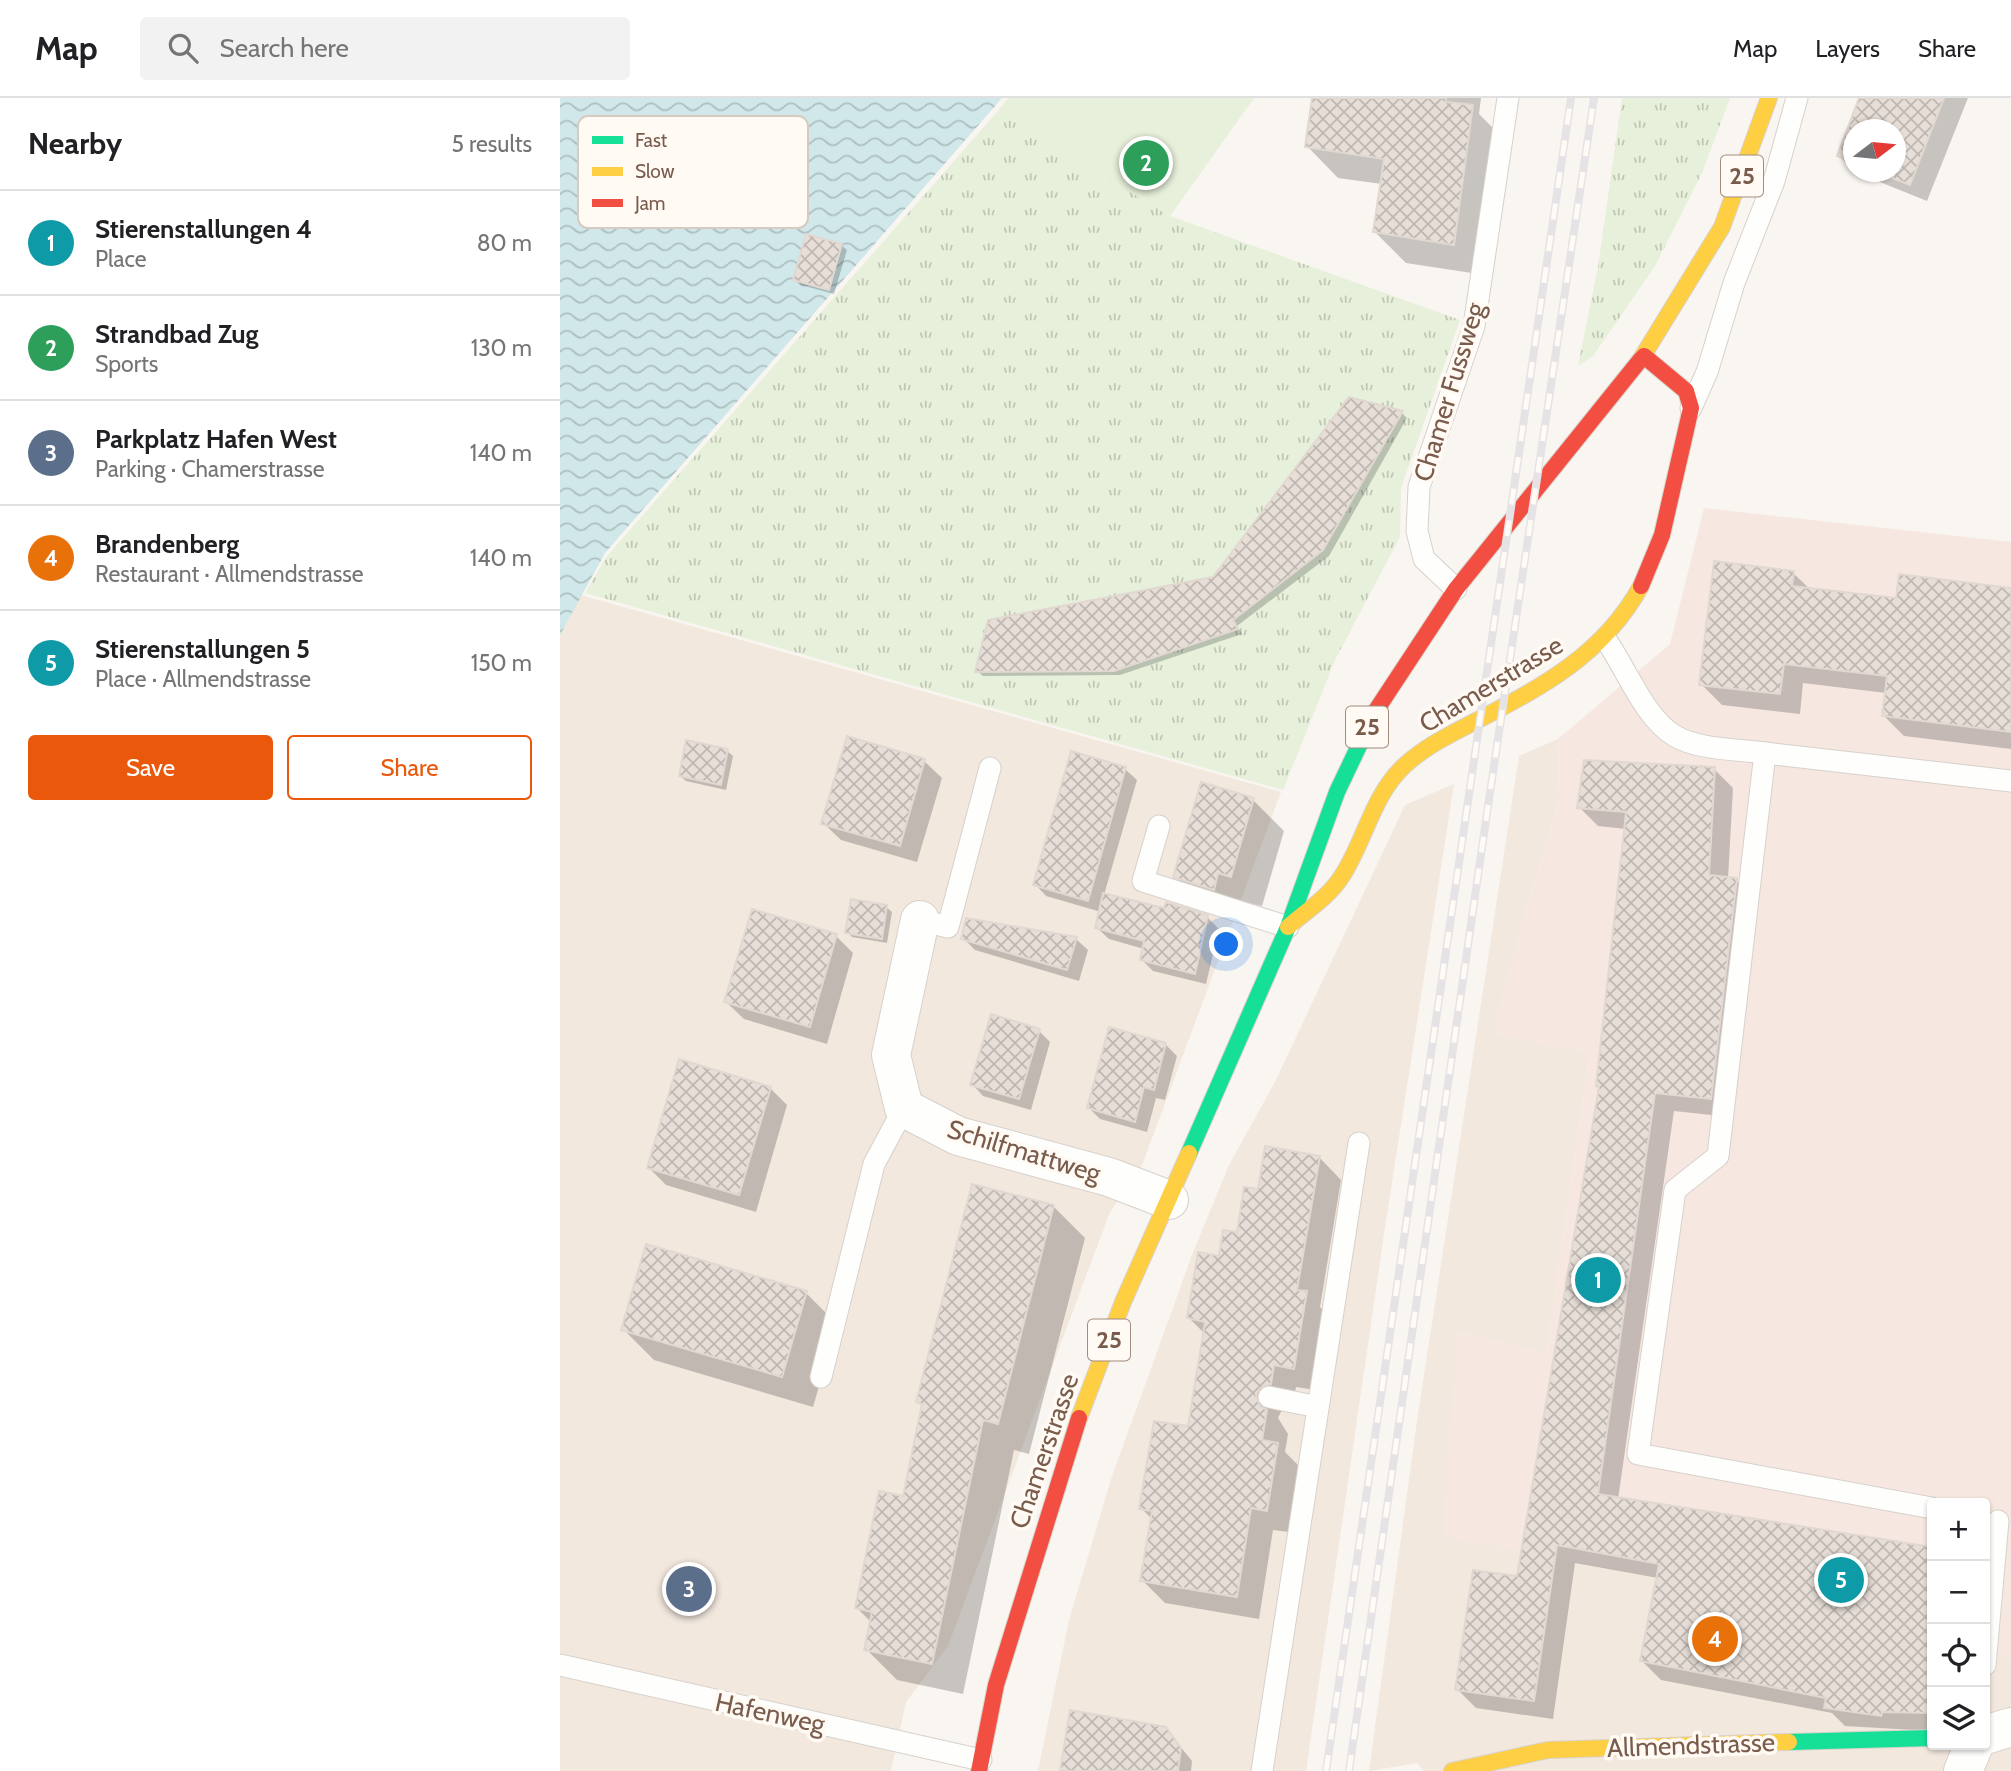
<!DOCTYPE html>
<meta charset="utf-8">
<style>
:root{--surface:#fff;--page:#f2f2f2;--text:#202124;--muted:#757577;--line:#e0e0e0;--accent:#ea580c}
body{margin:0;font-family:Cabin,sans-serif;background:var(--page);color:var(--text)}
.controls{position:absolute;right:21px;bottom:21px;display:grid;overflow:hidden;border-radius:7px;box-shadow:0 2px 5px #0004}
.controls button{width:63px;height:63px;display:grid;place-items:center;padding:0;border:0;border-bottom:2px solid var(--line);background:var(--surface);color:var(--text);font:35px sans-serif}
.compass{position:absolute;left:1283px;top:21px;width:63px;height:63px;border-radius:50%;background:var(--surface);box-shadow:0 2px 5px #0004;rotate:74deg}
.you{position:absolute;left:667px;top:847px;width:24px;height:24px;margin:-18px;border:5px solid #fff;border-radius:50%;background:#1a73e8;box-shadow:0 0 0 10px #1a73e833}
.badge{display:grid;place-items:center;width:46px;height:46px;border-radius:50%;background:var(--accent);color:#fff;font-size:23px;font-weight:700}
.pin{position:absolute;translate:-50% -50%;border:4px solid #fff;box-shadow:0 2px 7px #0006}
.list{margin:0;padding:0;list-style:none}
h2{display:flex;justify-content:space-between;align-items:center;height:91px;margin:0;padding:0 28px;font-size:30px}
h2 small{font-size:23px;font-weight:400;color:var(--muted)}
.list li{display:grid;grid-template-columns:46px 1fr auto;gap:21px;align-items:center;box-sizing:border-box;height:105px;padding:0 28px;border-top:2px solid var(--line)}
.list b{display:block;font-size:26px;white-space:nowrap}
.list p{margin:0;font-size:23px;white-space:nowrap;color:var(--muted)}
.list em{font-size:23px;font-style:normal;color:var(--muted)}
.actions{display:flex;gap:14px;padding:21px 28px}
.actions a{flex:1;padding:16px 0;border:2px solid var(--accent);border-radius:7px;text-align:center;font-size:24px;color:var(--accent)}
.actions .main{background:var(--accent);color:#fff}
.icon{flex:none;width:38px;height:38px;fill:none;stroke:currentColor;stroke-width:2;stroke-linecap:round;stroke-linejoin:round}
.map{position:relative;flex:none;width:1451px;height:1673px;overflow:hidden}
header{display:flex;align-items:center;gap:42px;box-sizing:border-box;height:98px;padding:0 35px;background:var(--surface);border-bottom:2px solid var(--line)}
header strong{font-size:33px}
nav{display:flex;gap:38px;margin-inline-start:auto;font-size:24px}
.search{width:490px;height:63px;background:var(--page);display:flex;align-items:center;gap:18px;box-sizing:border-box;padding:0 24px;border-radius:7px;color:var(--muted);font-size:26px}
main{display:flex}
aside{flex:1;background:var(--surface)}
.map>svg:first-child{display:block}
</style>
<header>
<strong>Map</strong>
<div class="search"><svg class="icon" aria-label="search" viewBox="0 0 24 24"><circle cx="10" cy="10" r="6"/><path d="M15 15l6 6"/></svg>Search here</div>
<nav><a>Map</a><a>Layers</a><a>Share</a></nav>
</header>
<main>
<aside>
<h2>Nearby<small>5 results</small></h2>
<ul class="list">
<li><span class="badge" style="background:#0f9aa8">1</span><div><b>Stierenstallungen 4</b><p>Place</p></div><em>80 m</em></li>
<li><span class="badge" style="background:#2e9e5b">2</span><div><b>Strandbad Zug</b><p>Sports</p></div><em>130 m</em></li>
<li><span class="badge" style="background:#5c6f8a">3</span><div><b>Parkplatz Hafen West</b><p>Parking · Chamerstrasse</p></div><em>140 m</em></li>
<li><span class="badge" style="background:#e8710a">4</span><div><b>Brandenberg</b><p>Restaurant · Allmendstrasse</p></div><em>140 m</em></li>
<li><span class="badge" style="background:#0f9aa8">5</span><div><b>Stierenstallungen 5</b><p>Place · Allmendstrasse</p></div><em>150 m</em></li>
</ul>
<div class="actions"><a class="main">Save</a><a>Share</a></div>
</aside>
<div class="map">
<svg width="1451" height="1673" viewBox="0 0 1451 1673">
<defs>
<pattern id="grass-tufts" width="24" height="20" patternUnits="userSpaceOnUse" patternTransform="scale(1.75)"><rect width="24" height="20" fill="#e7f0db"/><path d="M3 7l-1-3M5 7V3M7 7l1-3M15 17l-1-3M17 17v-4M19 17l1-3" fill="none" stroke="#c0c6b4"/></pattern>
<pattern id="water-waves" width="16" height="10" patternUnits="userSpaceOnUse" patternTransform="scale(1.75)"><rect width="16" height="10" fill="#d0e8ea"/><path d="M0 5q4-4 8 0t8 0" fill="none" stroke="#aebfc0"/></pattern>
<pattern id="building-cross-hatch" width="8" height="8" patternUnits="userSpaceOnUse" patternTransform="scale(1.75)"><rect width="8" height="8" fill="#e6ded7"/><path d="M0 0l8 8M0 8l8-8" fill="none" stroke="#bfb7b1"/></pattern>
</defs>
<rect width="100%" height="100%" fill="#f9f5f0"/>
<g fill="#f2e8de">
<path d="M21 497 721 694 581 1070 550 1114 388 1548 346 1604 331 1673H0V537Z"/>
<path d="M998 641 999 704 963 822 938 918 937 936 1030 955 986 1256 897 1234 1295 1516 1372 1532V1647H1425V1547L1451 1561V1673H864L857 1665 809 1673 857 1323 959 658Z"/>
<path d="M894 686 824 1136 746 1673H478L509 1522 552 1378 632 1157 669 1067 716 982 845 707Z"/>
</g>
<path fill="#f6e8e1" d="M1144 410 1451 444V1561L1425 1547V1405H1372V1532L883 1438 897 1234 986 1256 1030 955 937 937 938 918 963 822 999 705 998 641 1110 546Z"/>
<g fill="url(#grass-tufts)">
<path d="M1062 0H1170L1142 75 1095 168 1033 258 1018 268 1038 169Z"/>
<path d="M438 13 610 118 900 222 841 390 840 439 775 562 723 692 25 495 47 458Z"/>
</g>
<path fill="#e7f0db" d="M448 0H694L610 118 438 13Z"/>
<path fill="url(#water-waves)" d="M0 0H442L45 455 0 537Z"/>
<g fill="#0003">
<path d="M754 0H921L919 16 943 40 925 177 846 165 815 134 822 86 778 80 747 48Z"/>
<path d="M1301 0H1408L1367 103 1295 74H1336V32H1294V72L1279 58Z"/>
<path d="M281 147 287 152 274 196 241 187 235 181Z"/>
<path d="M789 301 842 315 847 320 769 458 677 528 682 536 560 577 423 578 417 573 654 480Z"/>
<path d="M1233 475 1250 491 1338 502 1451 491V651L1344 638 1324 618 1326 595 1243 585 1240 616 1162 607 1141 586Z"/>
<path d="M167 653 173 658 166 692 126 683 120 678Z"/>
<path d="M364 663 382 680 357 764 281 742 263 725Z"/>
<path d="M565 671 577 682 544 797 647 819 659 831 646 886 593 873 582 862 584 851 549 841 537 830 541 814 486 798 475 786Z"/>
<path d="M1154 671 1173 690 1168 781 1176 782 1195 801 1170 1019 1114 1013 1058 1401 1372 1450V1633L1285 1628 1272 1615 1101 1582 1082 1563 1098 1480 1015 1465 993 1621 916 1610 897 1591 958 1480 1040 990 1066 731 1038 728 1019 709Z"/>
<path d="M693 702 724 733 702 808 689 805 685 822 646 809 615 778Z"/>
<path d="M326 809 332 814 327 845 292 839 287 834Z"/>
<path d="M276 838 293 855 267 946 184 921 166 904Z"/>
<path d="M403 840 516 841 528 852 519 883 415 852Z"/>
<path d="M479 933 490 944 471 1012 423 998 412 986Z"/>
<path d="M605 946 617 958 605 1002 596 1000 587 1034 540 1021 529 1010Z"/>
<path d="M210 990 227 1007 196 1114 106 1087 89 1070Z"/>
<path d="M759 1059 781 1082 760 1209 768 1217 756 1292 736 1289 733 1308 722 1312 718 1320 728 1336 725 1354 740 1369 729 1434 713 1432 699 1521 605 1505 582 1482 592 1421 581 1410 629 1330 645 1236 629 1220 699 1093Z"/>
<path d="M413 1088 494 1109 525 1140 469 1356 454 1352 403 1596 337 1582 306 1551 311 1524 297 1510 345 1401 364 1309 358 1304Z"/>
<path d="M246 1195 277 1226 253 1309 94 1262 63 1231Z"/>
<path d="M1425 1531 1428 1534 1426 1634H1425Z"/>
<path d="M606 1631 632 1663 631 1673H501Z"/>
</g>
<g fill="url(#building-cross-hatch)" stroke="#e2d8d2" stroke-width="2">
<path d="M752 0H886V4L913 7 894 147 813 134 824 61 745 49Z"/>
<path d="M1299 0H1384L1350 87 1317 74H1335V32H1293V64L1277 58Z"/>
<path d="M246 136 282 146 269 192 233 182Z"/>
<path d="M789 299 843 313 763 452 673 522 678 531 554 573 415 574 428 522 653 479Z"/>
<path d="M1154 463 1234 473 1232 488 1336 500 1339 476 1451 490V634L1322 618 1327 578 1224 566 1220 596 1139 587Z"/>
<path d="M287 638 365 661 340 748 261 726Z"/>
<path d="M126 642 168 651 161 687 119 678Z"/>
<path d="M511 653 566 669 528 803 473 787Z"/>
<path d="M1024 662 1155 669 1149 777 1177 780 1151 1001 1095 995 1038 1396 1372 1449V1615L1322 1614 1321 1618 1264 1610 1266 1600 1080 1563 1099 1466 997 1447 974 1603 895 1592 913 1472 957 1478 1039 989 1036 988 1066 714 1017 710Z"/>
<path d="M641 684 694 700 671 779 658 775 654 792 613 779Z"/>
<path d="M543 795 604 810 606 804 648 817 635 876 580 862 584 843 535 830Z"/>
<path d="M291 801 327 807 322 841 285 835Z"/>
<path d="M192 811 277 836 250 929 164 904Z"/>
<path d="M406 820 517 839 507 872 401 841Z"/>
<path d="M431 916 480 931 459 1001 410 987Z"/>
<path d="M549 929 606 945 594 992 584 989 575 1024 527 1010Z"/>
<path d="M119 961 211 989 179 1097 87 1070Z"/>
<path d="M705 1048 760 1058 737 1192 747 1193 734 1271 714 1267 711 1286 700 1290 696 1297 700 1308 707 1312 702 1342 718 1345 707 1413 691 1410 677 1499 580 1483 592 1413 579 1411 594 1323 628 1328 645 1224 627 1220 638 1154 659 1158 663 1132 677 1134 684 1089 698 1091Z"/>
<path d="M412 1086 494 1107 438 1326 423 1322 372 1566 304 1552 312 1514 295 1510 319 1393 343 1398 362 1306 356 1304Z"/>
<path d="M86 1146 247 1193 222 1279 61 1232Z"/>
<path d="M510 1612 606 1629 621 1650 618 1673H500Z"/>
</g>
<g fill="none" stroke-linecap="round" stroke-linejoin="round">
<g stroke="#d7d1cb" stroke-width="23">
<g id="lane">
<path d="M1131 310 1147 274 1174 185 1214 83 1237 0"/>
<path d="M896 491 864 461 857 433 859 389 914 228 948 0"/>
<path d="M1046 542C1066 570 1085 621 1115 638 1139 652 1178 651 1205 655"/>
<path d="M599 728 583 783 728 829"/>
<path d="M360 822 388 829 430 670"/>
<path d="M261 1279 314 1066 344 1010"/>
<path d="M709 1299 758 1309"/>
<path d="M1372 1410 1078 1356 1115 1092 1158 1058 1205 655 1451 683"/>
<path d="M0 1567 421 1662"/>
<path d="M1425 1567 1438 1423"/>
<path d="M702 1673 799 1045"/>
</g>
</g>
<g stroke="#d7d1cb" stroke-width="40">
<g id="street">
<path d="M360 822 331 957 344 1010 398 1038 549 1079 609 1102"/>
<path d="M1425 1637 1451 1629"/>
<path d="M1403 1673 1414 1647"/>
</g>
</g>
<g stroke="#d9d2cb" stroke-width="18">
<g id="fast">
<path d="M629 1055 728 829 777 694 815 614"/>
<path d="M1229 1644 1372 1640"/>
</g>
</g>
<g stroke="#d9d2cb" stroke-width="18">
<g id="slow">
<path d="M1081 261 1162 129 1209 0"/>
<path d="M728 829C746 813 769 799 782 778 805 743 812 698 844 668 864 649 891 636 916 623 982 589 1044 556 1081 488"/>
<path d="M519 1320 563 1204 629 1055"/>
<path d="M892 1673 988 1652 1229 1644"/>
</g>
</g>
<g stroke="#d9d2cb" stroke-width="18">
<g id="jam">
<path d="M1081 488 1102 437 1131 310 1126 293 1084 258"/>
<path d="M815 614 896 491 1081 261"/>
<path d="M419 1673 436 1587 519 1320"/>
</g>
</g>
<use href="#lane" stroke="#fefefd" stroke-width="21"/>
<use href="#street" stroke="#fefefd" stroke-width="38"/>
<use href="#fast" stroke="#16e098" stroke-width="16"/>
<use href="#slow" stroke="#ffcf43" stroke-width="16"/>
<use href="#jam" stroke="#f24e42" stroke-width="16"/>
<g stroke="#e6e3e7" stroke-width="8">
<g id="rail">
<path d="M766 1673 1011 0"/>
<path d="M789 1673 928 708 1034 0"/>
</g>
</g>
<use href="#rail" stroke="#fffaf3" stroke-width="5" stroke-dasharray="16" stroke-linecap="butt"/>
</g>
<g text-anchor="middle" stroke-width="7" stroke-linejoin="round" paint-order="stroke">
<g fill="#fffaf3" stroke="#a28b7f" stroke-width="2">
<rect x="1161" y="57.5" width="42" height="41" rx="5"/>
<rect x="786" y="608.5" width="42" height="41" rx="5"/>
<rect x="528" y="1221.5" width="42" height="41" rx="5"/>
</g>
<g font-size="24" font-weight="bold" fill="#7a5c4d">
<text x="1182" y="86">25</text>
<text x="807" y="637">25</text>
<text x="549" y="1250">25</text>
</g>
<g font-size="26" fill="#7a5c4d" stroke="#fffaf3">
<text transform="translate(889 294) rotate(-73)" y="9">Chamer Fussweg</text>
<text transform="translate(931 586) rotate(-31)" y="9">Chamerstrasse</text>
<text transform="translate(464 1053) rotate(17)" y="9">Schilfmattweg</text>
<text transform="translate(484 1353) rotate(-71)" y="9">Chamerstrasse</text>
<text transform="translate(210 1615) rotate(12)" y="9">Hafenweg</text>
<text transform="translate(1131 1647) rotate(-2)" y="9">Allmendstrasse</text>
</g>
</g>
<rect x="18" y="18" width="230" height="112" rx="10" fill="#fffaf3" stroke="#d7cbc1" stroke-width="2"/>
<rect x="32" y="38" width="31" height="8" fill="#16e098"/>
<rect x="32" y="69" width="31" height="9" fill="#ffcf43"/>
<rect x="32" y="101" width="31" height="8" fill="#f24e42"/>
<g font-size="19" fill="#7a5c4d">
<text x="75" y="49">Fast</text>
<text x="75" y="80">Slow</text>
<text x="75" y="112">Jam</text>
</g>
</svg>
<div class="controls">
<button>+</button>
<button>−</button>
<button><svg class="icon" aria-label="locate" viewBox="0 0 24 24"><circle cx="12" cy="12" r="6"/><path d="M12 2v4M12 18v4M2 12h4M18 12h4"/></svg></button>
<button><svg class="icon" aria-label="layers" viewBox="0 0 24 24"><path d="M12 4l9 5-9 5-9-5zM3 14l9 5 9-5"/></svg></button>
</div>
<svg class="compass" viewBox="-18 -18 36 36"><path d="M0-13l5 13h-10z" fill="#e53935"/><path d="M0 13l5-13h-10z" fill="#757577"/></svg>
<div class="you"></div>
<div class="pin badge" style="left:1038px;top:1182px;background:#0f9aa8">1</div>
<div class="pin badge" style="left:586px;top:65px;background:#2e9e5b">2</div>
<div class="pin badge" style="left:129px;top:1491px;background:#5c6f8a">3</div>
<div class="pin badge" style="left:1155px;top:1541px;background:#e8710a">4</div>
<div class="pin badge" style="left:1281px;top:1482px;background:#0f9aa8">5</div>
</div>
</main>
